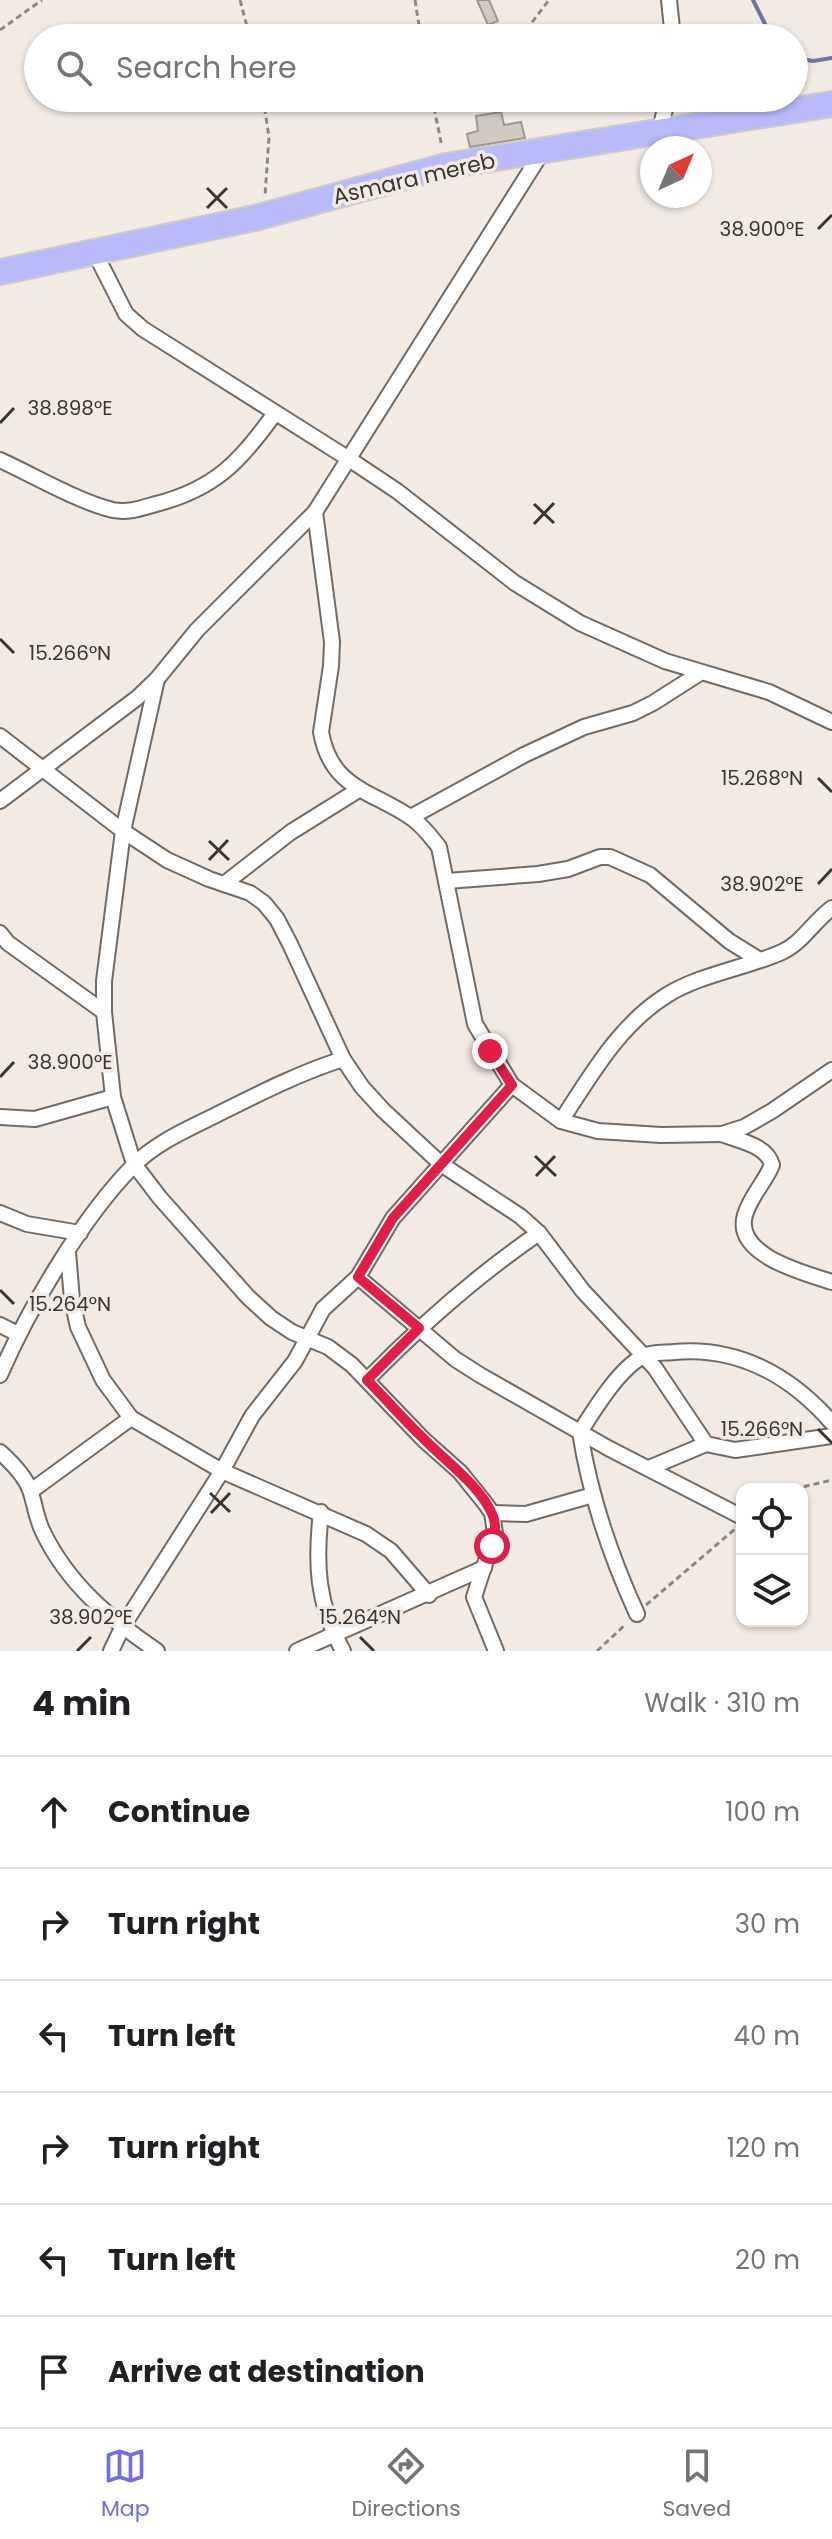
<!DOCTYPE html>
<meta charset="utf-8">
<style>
:root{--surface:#fff;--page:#f2f2f2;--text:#202124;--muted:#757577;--line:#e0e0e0;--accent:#716ce7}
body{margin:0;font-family:Poppins,sans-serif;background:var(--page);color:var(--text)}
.controls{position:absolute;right:24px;bottom:24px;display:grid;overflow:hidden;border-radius:16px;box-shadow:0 2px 6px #0004}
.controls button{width:72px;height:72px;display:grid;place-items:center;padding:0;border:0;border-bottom:2px solid var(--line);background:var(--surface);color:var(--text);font:40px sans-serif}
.compass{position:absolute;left:640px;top:136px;width:72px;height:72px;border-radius:50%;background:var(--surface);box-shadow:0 2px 6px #0004;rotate:44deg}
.stop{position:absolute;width:24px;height:24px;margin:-18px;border:6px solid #e11d48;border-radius:50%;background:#fff}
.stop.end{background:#e11d48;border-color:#fff;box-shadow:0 2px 8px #0008}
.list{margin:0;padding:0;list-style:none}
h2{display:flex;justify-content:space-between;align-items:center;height:104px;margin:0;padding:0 32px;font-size:34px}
h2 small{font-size:26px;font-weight:400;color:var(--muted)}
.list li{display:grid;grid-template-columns:52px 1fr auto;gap:24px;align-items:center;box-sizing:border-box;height:112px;padding:0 32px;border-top:2px solid var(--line)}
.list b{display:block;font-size:30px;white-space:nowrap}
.list em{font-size:26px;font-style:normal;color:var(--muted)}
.icon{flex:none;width:44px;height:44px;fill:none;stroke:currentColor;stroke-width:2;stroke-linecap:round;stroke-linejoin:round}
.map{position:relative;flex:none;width:832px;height:1651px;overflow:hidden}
.search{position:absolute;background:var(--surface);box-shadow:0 2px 6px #0004;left:24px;right:24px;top:24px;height:88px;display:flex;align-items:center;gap:20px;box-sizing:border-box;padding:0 28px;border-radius:44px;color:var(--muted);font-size:30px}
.sheet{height:776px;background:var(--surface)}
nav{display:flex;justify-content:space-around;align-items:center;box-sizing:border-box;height:112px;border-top:2px solid var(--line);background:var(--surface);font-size:22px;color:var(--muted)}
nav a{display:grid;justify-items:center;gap:4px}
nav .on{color:var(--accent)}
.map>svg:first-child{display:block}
</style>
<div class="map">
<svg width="832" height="1651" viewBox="0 0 832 1651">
<rect width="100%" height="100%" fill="#f4eae4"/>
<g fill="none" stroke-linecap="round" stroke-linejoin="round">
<g stroke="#7072a4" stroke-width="4">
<path d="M753 0 772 38"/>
<path d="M794 58 813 61 832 58"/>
</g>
</g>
<g fill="#d3c9c3" stroke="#9f9690" stroke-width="2">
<path d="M477 0H489L498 21 488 25Z"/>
<path d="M501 112 504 125 521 122 525 138 470 147 467 134 478 131 476 116Z"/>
</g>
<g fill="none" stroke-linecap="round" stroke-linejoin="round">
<g stroke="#726a64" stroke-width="18">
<g id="minor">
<path d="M669 0 673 38"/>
<path d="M701 98 719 120"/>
<path d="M659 132 668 98"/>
<path d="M95 253 126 314 143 329 349 459 397 491 515 583 580 623 665 661 769 692 832 722"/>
<path d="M0 460C33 475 79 502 113 510 128 513 142 508 156 504 215 489 241 461 275 413"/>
<path d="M315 512 332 642 331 666 321 732C331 790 374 791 413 819 424 827 431 837 439 847L475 1024 512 1085 561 1121 598 1131 661 1135 722 1134 744 1127 772 1111 832 1070"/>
<path d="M157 679 123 831 104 981V1012L113 1097 134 1164 160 1198 248 1297 271 1318 292 1332 328 1347 352 1365 424 1440 460 1472 485 1503 492 1513 495 1533 474 1597 496 1651"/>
<path d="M0 736 123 831 167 860 209 879 250 893 264 903 277 919 290 944 343 1059 362 1087 383 1110 441 1164 520 1216 539 1233 583 1291 655 1368 706 1444 735 1450 832 1436"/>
<path d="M0 801 137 698 157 679 197 630 315 512 544 149"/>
<path d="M411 817 524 755 584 727 633 713 653 703 700 673"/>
<path d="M447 881 538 874 568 869 600 857H610L650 875 729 941 758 959"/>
<path d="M224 884 291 832 360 789"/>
<path d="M0 933 8 943 104 1012"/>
<path d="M0 1117 35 1119 113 1097"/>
<path d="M561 1121C591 1075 619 1025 667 995 701 974 746 968 782 952 802 943 814 921 832 908"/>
<path d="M722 1134C739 1141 767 1145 772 1165 765 1182 750 1197 745 1215 733 1255 804 1273 832 1282"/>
<path d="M0 1213 27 1224 80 1233"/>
<path d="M68 1252 72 1300 78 1327 103 1380 131 1418 222 1471 366 1534 391 1551 429 1595"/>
<path d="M358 1277 455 1359 480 1375 608 1448 742 1517"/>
<path d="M0 1325 18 1334"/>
<path d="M0 1375C29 1308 82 1218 133 1166 155 1143 188 1129 216 1115 258 1094 299 1073 343 1059"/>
<path d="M367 1380C421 1325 476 1276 539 1233"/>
<path d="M0 1452C11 1462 25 1476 30 1490 35 1504 36 1518 43 1532 68 1584 110 1619 157 1651"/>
<path d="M649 1468 706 1444"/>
<path d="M31 1491 131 1418"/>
<path d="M321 1512C315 1564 317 1604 343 1651"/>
<path d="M492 1513 526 1514 593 1495"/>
<path d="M637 1614C610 1555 590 1496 580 1432 594 1410 620 1367 644 1356 651 1352 666 1353 674 1352 738 1346 791 1376 832 1423"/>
<path d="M111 1651 123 1626 222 1471 252 1416 295 1361 323 1309 358 1277 393 1218 512 1085"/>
<path d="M297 1651 484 1568"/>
</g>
</g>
<g stroke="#cccbca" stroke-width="28">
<path id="trunk" d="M0 272 255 218 446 166 832 104"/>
</g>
<g stroke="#8d8783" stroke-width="3" stroke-dasharray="6 4" stroke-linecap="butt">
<path d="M240 0 250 38"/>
<path d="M415 0 421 38"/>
<path d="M0 30 42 0"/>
<path d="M520 38 549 0"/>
<path d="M263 98 269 137 265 196"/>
<path d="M432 98 442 147"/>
<path d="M486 106 489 98"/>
<path d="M794 1489 832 1480"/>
<path d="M646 1605 735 1529"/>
<path d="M597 1651 626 1624"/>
</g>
<use href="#minor" stroke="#fff" stroke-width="14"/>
<use href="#trunk" stroke="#b8bafa" stroke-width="24"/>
</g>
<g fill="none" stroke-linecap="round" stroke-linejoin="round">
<path stroke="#e11d48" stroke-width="10" d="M490 1051 512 1085 393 1218 358 1277 419 1328 367 1380C386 1399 404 1420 423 1438 445 1461 481 1486 493 1516 497 1526 494 1536 492 1546"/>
</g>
<path fill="none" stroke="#393633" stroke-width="3" d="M207 188 227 208M207 208 227 188M818 229 832 215M0 423 14 408M534 504 554 523M534 524 554 503M0 639 14 653M818 778 832 792M209 841 229 860M209 860 228 840M818 884 832 869M0 1077 14 1062M535 1156 556 1176M536 1176 555 1156M0 1290 14 1304M818 1429 832 1443M210 1493 230 1512M211 1513 230 1493M360 1637 374 1651M77 1651 91 1637"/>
<g text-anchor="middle" stroke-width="7" stroke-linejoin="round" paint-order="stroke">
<g font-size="22" fill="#393633" stroke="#f4eae4">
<text transform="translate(414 178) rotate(-13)" y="8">Asmara mereb</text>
</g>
</g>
<g font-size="20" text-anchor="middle" fill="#393633" stroke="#f4eae4" stroke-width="7" stroke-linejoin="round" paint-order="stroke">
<text x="762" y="236">38.900°E</text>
<text x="70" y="415">38.898°E</text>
<text x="70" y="660">15.266°N</text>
<text x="762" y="785">15.268°N</text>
<text x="762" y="891">38.902°E</text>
<text x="70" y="1069">38.900°E</text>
<text x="70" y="1311">15.264°N</text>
<text x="762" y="1436">15.266°N</text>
<text x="91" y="1624">38.902°E</text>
<text x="360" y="1624">15.264°N</text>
</g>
</svg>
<div class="controls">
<button><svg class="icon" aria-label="locate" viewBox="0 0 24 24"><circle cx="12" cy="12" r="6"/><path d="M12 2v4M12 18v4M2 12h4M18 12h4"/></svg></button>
<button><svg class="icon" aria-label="layers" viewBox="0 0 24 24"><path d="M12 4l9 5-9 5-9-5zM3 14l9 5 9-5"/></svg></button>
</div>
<svg class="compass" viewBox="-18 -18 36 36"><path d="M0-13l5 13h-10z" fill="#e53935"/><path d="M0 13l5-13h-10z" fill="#757577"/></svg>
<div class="stop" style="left:492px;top:1546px"></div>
<div class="stop end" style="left:490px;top:1051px"></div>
<div class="search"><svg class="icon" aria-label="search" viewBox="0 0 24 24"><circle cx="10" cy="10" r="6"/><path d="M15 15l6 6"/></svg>Search here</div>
</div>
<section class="sheet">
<h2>4 min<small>Walk · 310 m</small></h2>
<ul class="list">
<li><svg class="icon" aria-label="ahead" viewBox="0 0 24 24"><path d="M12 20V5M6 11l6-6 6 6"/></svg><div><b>Continue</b></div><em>100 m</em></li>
<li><svg class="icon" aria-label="right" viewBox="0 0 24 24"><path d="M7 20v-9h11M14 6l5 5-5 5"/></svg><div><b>Turn right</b></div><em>30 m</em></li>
<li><svg class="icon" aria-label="left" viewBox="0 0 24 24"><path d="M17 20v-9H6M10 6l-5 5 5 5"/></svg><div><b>Turn left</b></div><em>40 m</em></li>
<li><svg class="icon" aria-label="right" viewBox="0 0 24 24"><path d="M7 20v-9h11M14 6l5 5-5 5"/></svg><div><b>Turn right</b></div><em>120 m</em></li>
<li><svg class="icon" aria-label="left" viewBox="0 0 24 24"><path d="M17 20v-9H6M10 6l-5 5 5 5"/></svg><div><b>Turn left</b></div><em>20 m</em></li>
<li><svg class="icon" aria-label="arrive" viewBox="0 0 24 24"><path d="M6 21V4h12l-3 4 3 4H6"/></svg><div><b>Arrive at destination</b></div></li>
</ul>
</section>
<nav>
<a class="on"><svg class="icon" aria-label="map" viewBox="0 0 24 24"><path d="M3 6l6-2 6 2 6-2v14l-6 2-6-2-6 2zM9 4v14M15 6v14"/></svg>Map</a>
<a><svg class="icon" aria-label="directions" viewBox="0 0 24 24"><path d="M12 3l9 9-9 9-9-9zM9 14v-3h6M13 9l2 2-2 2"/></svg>Directions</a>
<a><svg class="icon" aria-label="saved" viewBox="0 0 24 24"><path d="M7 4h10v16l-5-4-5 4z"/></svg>Saved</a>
</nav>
